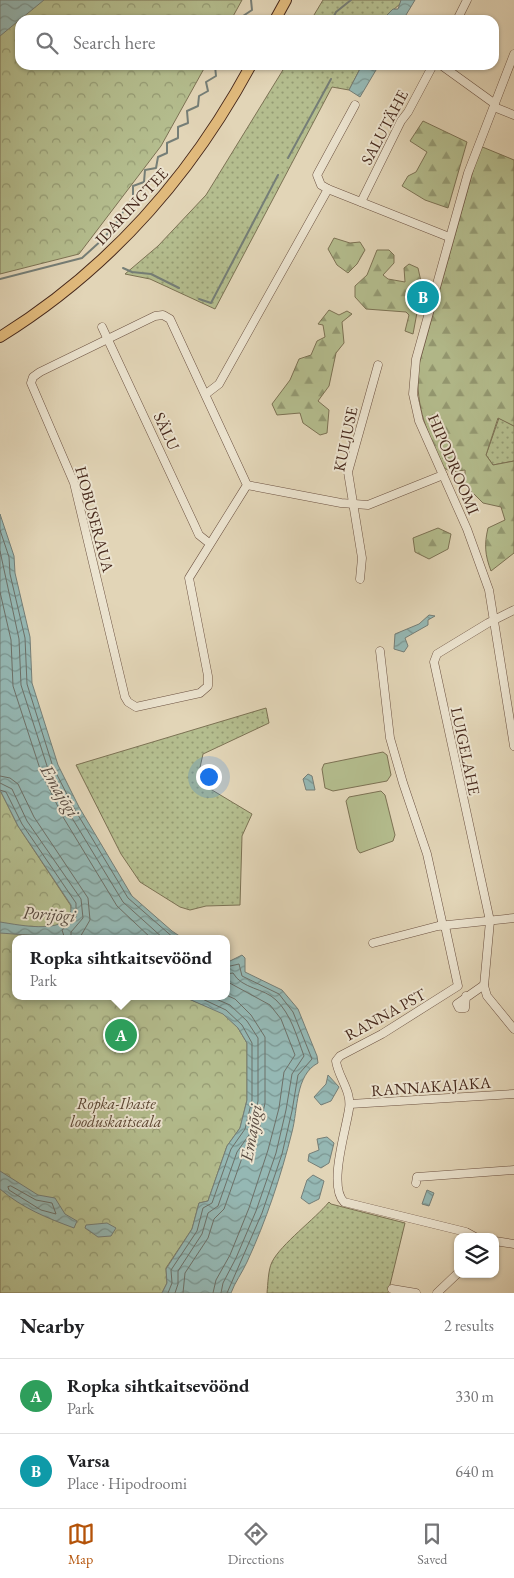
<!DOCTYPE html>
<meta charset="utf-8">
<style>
:root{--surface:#fff;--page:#f2f2f2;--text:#202124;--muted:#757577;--line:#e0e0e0;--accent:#b45309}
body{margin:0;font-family:"EB Garamond",serif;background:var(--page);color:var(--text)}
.controls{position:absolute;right:15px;bottom:15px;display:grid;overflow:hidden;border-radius:10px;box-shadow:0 1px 4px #0004}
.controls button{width:45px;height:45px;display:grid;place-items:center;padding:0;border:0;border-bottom:1px solid var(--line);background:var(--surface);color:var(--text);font:25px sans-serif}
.you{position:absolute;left:208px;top:776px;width:18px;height:18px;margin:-12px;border:4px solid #fff;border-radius:50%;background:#1a73e8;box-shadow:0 0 0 8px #1a73e833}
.badge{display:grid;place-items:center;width:32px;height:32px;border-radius:50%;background:var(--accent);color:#fff;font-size:16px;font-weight:700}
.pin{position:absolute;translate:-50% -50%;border:2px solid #fff;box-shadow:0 1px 5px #0006}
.popup{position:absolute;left:12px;top:935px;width:218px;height:65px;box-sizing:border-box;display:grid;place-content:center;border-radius:10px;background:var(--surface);filter:drop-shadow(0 1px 4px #0005);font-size:16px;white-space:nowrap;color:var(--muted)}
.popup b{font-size:19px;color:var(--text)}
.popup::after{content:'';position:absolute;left:50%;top:100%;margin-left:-10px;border:10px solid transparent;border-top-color:var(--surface)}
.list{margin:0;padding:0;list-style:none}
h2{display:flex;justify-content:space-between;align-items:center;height:65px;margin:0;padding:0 20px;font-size:21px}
h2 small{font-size:16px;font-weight:400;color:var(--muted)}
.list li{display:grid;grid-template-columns:32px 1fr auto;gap:15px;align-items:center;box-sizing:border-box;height:75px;padding:0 20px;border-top:1px solid var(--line)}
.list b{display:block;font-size:19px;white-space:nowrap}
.list p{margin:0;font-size:16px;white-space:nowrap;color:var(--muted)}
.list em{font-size:16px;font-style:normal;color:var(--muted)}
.icon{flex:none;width:28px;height:28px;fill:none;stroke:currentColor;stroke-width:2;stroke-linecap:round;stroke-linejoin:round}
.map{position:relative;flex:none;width:514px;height:1293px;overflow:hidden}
.search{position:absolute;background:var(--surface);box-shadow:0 1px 4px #0004;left:15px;right:15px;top:15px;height:55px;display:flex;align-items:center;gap:12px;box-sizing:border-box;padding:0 18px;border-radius:15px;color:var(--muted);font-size:19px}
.sheet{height:215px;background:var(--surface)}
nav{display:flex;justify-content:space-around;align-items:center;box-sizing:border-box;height:70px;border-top:1px solid var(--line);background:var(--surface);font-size:14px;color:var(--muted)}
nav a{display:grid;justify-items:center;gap:2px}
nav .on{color:var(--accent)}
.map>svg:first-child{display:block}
</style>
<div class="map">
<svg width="514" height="1293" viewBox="0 0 514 1293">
<defs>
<pattern id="grass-dots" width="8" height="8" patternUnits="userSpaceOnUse" patternTransform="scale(1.25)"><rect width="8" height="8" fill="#b4bd8e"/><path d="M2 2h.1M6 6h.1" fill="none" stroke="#949a73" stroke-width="1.8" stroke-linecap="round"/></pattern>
<pattern id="forest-firs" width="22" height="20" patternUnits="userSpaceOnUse" patternTransform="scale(1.25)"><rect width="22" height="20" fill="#b4bd8e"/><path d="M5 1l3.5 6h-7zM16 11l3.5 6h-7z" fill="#949a73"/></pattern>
<pattern id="park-crowns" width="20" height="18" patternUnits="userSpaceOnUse" patternTransform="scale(1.25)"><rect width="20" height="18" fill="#b4bd8e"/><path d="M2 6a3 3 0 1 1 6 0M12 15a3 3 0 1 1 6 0" fill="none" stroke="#949a73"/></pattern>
<pattern id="water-waves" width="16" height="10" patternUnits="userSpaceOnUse" patternTransform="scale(1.25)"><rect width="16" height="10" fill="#95b8b4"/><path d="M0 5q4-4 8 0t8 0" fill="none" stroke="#7b9692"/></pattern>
</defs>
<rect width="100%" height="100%" fill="#e2d5b7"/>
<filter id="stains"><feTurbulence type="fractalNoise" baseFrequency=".004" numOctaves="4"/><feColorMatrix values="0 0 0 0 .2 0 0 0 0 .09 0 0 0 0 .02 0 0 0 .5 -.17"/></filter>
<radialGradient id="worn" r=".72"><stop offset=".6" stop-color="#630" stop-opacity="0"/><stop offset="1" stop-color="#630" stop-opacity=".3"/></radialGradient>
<g fill="url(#grass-dots)" stroke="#7c7254">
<path d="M323 0H401V3L382 20H311Z"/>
<path d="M286 65H362L349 90 332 87 215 309 150 279 125 274 158 246 206 195Z"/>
<path d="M499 418 514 426V461L493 465 486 455Z"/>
<path d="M266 708 269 723 203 754 197 781 252 814 242 836 240 905 206 906 190 910 180 907 140 882 121 854 76 765Z"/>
<path d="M329 1202 331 1204 405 1223 388 1293H267C268 1284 268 1270 272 1262 281 1244 315 1219 329 1202Z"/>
</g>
<g fill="url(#forest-firs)" stroke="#7c7254">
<path d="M423 121 467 142 448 208 425 200 402 186 408 176 416 172 427 152 410 141Z"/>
<path d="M480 146 514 160V426L498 418 486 455 493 465 514 461V553L491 571C485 555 484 545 488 528L505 520 501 507 483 503 465 485V470L452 472 444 468C427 431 416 411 418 368Z"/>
<path d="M334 238 350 243 360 242 365 250 357 264 348 273 337 265 328 249Z"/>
<path d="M377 250H389L394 255V263L383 275 388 279 405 282 404 268 409 264 418 268 422 286 413 334 405 331 409 315 406 312 366 309 355 297V286L367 275Z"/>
<path d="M329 310 339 315 347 311 352 314 342 322 344 343 336 353 329 386 318 401 329 410 327 433 320 435 303 423 300 413 277 415 272 404 290 380 299 359 311 355 317 341 325 337 323 325 318 324Z"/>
<path d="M438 528 451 534 448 549 429 559 415 552 413 538Z"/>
</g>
<g fill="url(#park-crowns)" stroke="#7c7254">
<path d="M0 0H242L231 20H20V65H206L161 146 79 254 0 274Z"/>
<path d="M0 790 18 826 71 906 72 915 83 939H16V996H182L223 1013 238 1028 247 1043V1100L240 1128 227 1146 208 1201 199 1203 192 1229 166 1268 167 1283 162 1293H0Z"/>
</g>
<g fill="#b4bd8e" stroke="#7c7254">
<path d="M383 752 387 755 391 775 387 781 333 791 325 788 322 769 324 764Z"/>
<path d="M381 791 385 795 395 835 393 841 360 853 357 849 346 801 349 797Z"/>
</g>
<g fill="url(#water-waves)" stroke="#757e77">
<path d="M0 0H44L0 36Z"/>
<path d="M401 0H415L403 20H382L393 9H398Z"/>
<path d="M362 65H379L360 97 349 90Z"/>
<path d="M0 514 14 556 15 573 30 637 32 683 58 765 79 807 132 896 172 931 184 939C122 939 61 938 0 933V922C20 925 74 937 71 905L18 826 0 790Z"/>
<path d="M429 615 435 616 428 620V625L405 638 408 646 404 652 394 649 395 634 419 624Z"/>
<path d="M308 774 312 776 315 790H306L303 779Z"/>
<path d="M242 955 245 958V972L282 990 298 1009 317 1056 318 1063C295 1075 298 1110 292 1132 281 1176 266 1221 247 1262 242 1273 235 1282 231 1293H162L167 1283 166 1269 192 1229 199 1203 208 1201 227 1146 240 1128 247 1100V1043L238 1028 223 1014 182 996H226V963Z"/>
<path d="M328 1075 339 1087 331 1101 321 1105 314 1097 326 1084Z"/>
<path d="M327 1137 334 1143 329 1163 321 1168 308 1161 309 1154 319 1150 317 1139Z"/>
<path d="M0 1171 38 1195 55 1198 65 1214 77 1221 74 1228C47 1218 22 1208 0 1189Z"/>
<path d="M313 1175 324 1181 319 1199 309 1204 301 1198 307 1180Z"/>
<path d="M427 1190 434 1193 429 1206 422 1204Z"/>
<path d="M107 1223 116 1228 111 1236 98 1237 85 1228 86 1225Z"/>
</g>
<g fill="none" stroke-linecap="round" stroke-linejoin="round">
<g stroke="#6d7068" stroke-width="1">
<path d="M0 530 9 557 10 574 25 638 27 684 53 767 75 810 128 898 175 939"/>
<path d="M0 551 19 639 21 685 48 769 69 813 123 902 164 939"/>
<path d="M0 592 11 640 13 686 41 772 63 817 117 906 152 939"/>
<path d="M0 776 10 778 18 784 34 817 88 898 90 920 79 939"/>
<path d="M0 783 12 789 27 821 81 899 83 918 71 932V939"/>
<path d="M0 790 6 792 22 824 76 903V917L62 930 65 939"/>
<path d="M226 967 239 964 242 976 279 994 293 1012 312 1059 298 1075 292 1111 282 1154 262 1213 227 1293"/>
<path d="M11 1186 36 1200 52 1203 56 1214 41 1210 9 1190 8 1187Z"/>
<path d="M168 1293 172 1283 171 1270 197 1231 203 1208 212 1203 231 1149 245 1129 252 1100V1043L242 1025 226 1010 196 996"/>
<path d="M175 1293 178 1284V1271L202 1234 208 1213 218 1206 237 1152 251 1132 258 1101V1038L247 1021 230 1005 209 996"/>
<path d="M183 1293 185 1273 208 1238 214 1219 224 1209 243 1155 258 1135 265 1103V1037L251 1015 235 999 226 995"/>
<path d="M213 1293 216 1280 230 1255 249 1208 268 1150 279 1108 284 1072 295 1055 281 1019 270 1005 226 981"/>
<path d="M221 1293 223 1283 236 1258 256 1211 276 1153 286 1110 292 1074 304 1056C297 1037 291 1014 276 1000 264 988 242 989 233 973L226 974"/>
</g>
<g stroke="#757e77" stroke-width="2">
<path d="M243 20V16L252 10 251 0"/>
<path d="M332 20 336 12 351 0"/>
<path d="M288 158 331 79"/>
<path d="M123 268 132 272 151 274 179 288"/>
<path d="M0 279 82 258 103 239 121 217 125 206 133 200V186L144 182 145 170 156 168 158 157 167 153V143L178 138V127L188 123 187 111 198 106 199 96 208 91 206 82 216 76 215 66 217 65"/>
<path d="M199 299 211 303 278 175"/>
</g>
<g stroke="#6c5242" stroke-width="9">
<g id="minor">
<path d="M457 20 467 0"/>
<path d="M514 54 468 173 416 359 413 394 419 421 467 529 489 590 514 746"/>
<path d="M441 65 495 104"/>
<path d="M494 107 514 115"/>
<path d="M328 189 321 185 317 175 355 105"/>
<path d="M361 202 401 121 408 112 433 65"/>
<path d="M163 315 170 319 247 485 189 578 208 676V686L200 693 136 707 128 702 125 697 74 483 31 383 33 377 40 372 155 316Z"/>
<path d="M102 327 194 524 199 535 209 543"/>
<path d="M206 394 219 384 328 189 449 237"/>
<path d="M247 485 341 503 368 505 443 475"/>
<path d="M360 579 362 558 348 472 378 365"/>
<path d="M514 610 488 623 437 654 434 662 490 921 484 986 487 996 514 1029"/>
<path d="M380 651 390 738 403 783 427 854 443 926"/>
<path d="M445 926 458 986 382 1034 340 1056 336 1061C338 1077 352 1091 349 1109 346 1130 328 1186 344 1202L466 1232 475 1237"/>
<path d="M373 943 438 926 514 918"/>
<path d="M466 996 465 1008H459L457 1004 484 985"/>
<path d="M350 1104 514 1094"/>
<path d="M416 1183 417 1177 514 1170"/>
<path d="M495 1241 514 1244"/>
<path d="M392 1289 416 1293"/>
<path d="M437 1293 458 1273"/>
</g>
</g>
<g stroke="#45271b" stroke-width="12">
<g id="major">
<path d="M275 20 286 0"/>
<path d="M0 337C108 270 191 176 251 65"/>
</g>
</g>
<use href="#minor" stroke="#ece4d0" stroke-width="8"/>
<use href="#major" stroke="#e1ba7c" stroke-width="10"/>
</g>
<g text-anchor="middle" stroke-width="4" stroke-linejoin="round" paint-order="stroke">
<g font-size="16" fill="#45271b" stroke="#ece4d0">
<text transform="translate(384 127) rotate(-62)" y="6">SALUTÄHE</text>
<text transform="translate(131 206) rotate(-47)" y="6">IDARINGTEE</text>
<text transform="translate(167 431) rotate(65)" y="6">SÄLU</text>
<text transform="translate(345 439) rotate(-78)" y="6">KULJUSE</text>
<text transform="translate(454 464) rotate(67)" y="6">HIPODROOMI</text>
<text transform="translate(95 519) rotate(75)" y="6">HOBUSERAUA</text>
<text transform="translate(466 751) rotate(78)" y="6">LUIGELAHE</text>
<text transform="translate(385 1014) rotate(-29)" y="6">RANNA PST</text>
<text transform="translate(431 1086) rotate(-4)" y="6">RANNAKAJAKA</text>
</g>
<g font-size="16" font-style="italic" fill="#5b4532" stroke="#ece4d0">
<text x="116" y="1109">Ropka-Ihaste<tspan x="116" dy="18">looduskaitseala</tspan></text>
</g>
<g font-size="18" font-style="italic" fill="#594b41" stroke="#ece4d0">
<text transform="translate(60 791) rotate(59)" y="6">Emajõgi</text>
<text transform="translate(49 914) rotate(4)" y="6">Porijõgi</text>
<text transform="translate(251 1133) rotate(-80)" y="6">Emajõgi</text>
</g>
</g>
<rect width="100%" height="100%" filter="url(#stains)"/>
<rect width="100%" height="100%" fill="url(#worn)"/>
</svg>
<div class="controls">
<button><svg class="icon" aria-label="layers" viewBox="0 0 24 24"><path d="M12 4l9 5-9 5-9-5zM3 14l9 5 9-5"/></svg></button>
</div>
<div class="you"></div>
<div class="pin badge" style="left:121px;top:1035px;background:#2e9e5b">A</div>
<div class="popup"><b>Ropka sihtkaitsevöönd</b>Park</div>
<div class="pin badge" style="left:423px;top:297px;background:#0f9aa8">B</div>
<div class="search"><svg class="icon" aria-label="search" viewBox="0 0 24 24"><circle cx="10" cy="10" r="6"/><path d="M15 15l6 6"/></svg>Search here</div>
</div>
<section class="sheet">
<h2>Nearby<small>2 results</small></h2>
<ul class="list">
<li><span class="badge" style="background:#2e9e5b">A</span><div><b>Ropka sihtkaitsevöönd</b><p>Park</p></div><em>330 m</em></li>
<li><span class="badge" style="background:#0f9aa8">B</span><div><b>Varsa</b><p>Place · Hipodroomi</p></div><em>640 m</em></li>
</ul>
</section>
<nav>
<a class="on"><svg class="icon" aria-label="map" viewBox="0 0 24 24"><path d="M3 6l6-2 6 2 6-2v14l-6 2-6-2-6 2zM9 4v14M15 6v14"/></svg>Map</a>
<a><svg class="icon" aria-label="directions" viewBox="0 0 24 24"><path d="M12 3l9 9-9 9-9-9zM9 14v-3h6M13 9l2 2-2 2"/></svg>Directions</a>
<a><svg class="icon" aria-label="saved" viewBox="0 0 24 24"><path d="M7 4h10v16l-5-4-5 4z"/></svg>Saved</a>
</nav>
